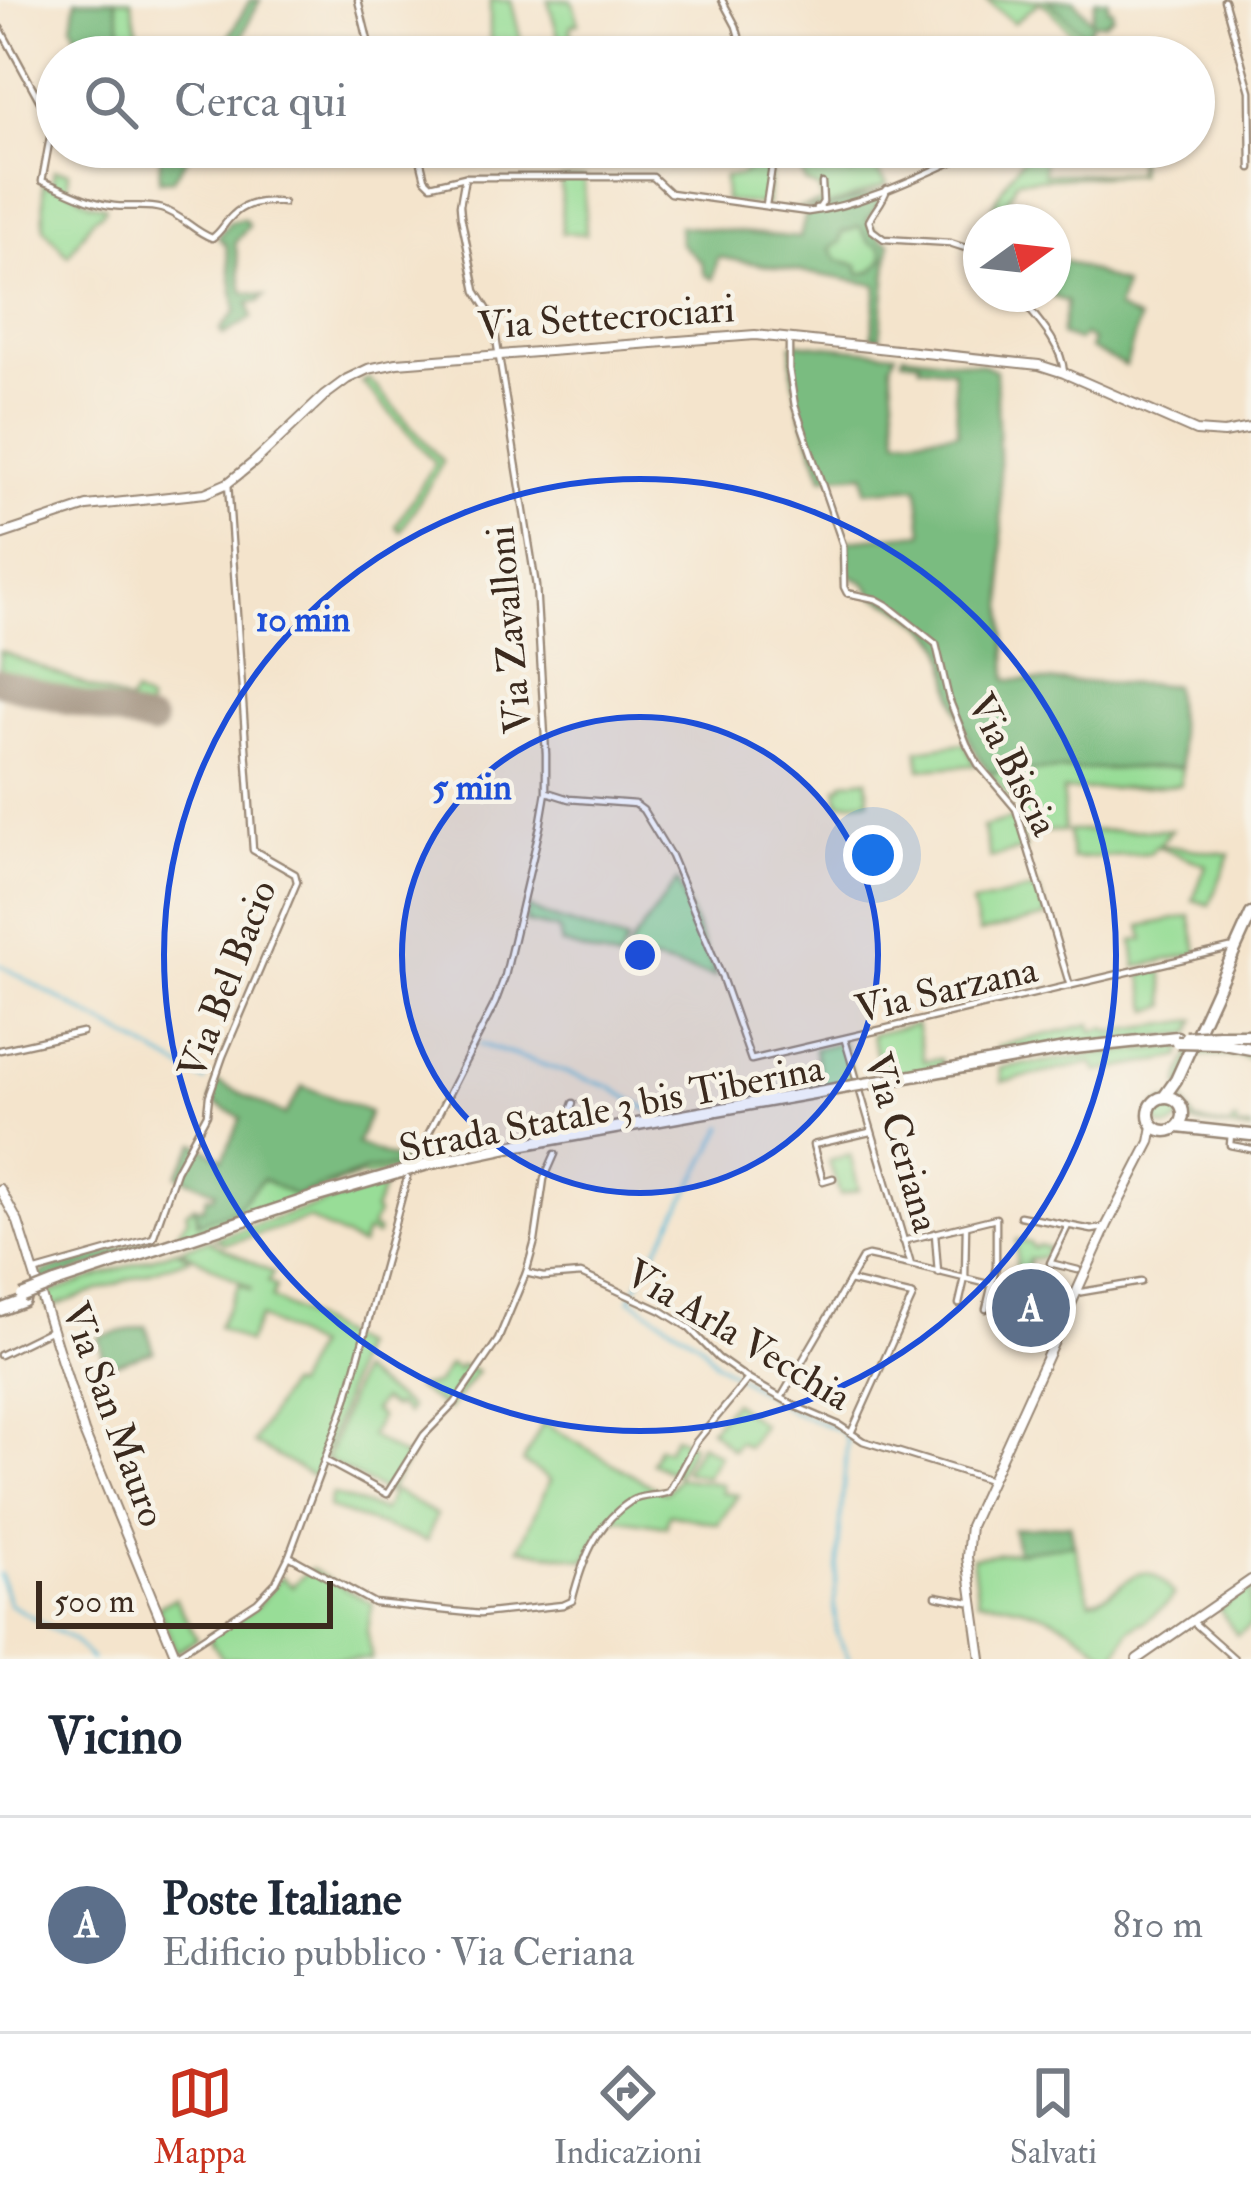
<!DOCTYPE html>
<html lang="it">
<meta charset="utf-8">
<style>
:root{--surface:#fff;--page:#f6f6f7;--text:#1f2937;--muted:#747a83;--line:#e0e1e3;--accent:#c8321e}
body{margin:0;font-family:"IM FELL Double Pica",serif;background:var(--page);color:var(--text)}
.compass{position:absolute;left:963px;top:204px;width:108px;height:108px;border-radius:50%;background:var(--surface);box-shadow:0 3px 9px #0004;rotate:75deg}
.scale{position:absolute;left:36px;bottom:30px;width:297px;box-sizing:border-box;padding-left:12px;border:6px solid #3b2a1e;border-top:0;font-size:33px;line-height:42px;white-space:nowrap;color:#3b2a1e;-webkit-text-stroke:9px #f7f3e8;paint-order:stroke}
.you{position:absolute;left:873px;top:855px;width:42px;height:42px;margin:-30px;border:9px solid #fff;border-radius:50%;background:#1a73e8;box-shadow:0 0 0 18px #1a73e833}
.badge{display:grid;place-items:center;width:78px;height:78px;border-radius:50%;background:var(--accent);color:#fff;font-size:39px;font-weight:700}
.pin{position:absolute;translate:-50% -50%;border:6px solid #fff;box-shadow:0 3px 12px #0006}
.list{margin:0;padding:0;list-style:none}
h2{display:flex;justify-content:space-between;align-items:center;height:156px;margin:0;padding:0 48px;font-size:51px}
h2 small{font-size:39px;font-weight:400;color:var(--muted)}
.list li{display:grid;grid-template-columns:78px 1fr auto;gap:36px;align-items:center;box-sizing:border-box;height:216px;padding:0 48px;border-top:3px solid var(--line)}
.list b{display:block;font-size:45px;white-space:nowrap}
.list p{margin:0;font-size:39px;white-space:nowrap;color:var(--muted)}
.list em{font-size:39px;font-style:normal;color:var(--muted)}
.icon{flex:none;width:66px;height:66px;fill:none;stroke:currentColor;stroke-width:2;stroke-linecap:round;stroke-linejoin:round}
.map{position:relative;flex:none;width:1251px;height:1659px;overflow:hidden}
.search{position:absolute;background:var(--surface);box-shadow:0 3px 9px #0004;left:36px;right:36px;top:36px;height:132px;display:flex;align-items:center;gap:30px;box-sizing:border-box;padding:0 42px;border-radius:66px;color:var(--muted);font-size:45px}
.sheet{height:372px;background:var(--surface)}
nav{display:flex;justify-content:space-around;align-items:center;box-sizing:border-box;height:168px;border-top:3px solid var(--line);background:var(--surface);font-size:33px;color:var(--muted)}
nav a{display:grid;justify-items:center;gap:6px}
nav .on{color:var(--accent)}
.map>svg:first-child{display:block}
</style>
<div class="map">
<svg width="1251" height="1659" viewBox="0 0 1251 1659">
<rect width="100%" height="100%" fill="#f7f3e8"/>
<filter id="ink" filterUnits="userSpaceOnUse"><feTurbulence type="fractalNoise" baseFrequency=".00833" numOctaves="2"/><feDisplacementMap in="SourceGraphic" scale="24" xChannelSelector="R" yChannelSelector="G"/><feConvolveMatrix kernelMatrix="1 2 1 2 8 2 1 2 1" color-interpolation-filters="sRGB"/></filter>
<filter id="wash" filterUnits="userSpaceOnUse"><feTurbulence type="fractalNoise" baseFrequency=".004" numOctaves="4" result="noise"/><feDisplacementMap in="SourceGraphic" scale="48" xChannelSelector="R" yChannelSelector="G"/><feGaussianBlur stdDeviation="2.7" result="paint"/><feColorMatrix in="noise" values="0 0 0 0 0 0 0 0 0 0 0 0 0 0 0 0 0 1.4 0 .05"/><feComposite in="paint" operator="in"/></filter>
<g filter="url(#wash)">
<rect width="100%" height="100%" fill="#f4e4cc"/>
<g fill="#98dd97" stroke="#6a845a" stroke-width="3">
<path d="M115 0H131L143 55 157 57H127Z"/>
<path d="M490 0H511L525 57H490Z"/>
<path d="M548 0H572L579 23 571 25V57H564Z"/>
<path d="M986 0H1048L1086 36 1083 45 1048 7 1039 2 1014 23Z"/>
<path d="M821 147H830L851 174 860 168 844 147H856L888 184 829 206 796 209 822 202 819 189 805 182 799 163Z"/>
<path d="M1035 147H1043L1044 174 1136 173 1138 147V174L1017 180 998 222H988C998 191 1011 169 1035 147Z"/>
<path d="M752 167 770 170 767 205 725 201 724 177 739 176Z"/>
<path d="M54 170 69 172 68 189 89 203 105 206 104 211 93 219 68 256 44 228 43 183 60 187 52 184Z"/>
<path d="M584 178 586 234 562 233 561 179Z"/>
<path d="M860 227 881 247 884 258C877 266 870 277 858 273L857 265 837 260 830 248 840 242 841 232Z"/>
<path d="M369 379 443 462 401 531 396 526 435 463 362 382Z"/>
<path d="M0 651 129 703 134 694 148 702V712L153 715V721L0 677Z"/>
<path d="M964 743 976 765 920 769 918 750Z"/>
<path d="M1182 767 1180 785 1063 791 1064 831 1027 832 1019 810 989 772Z"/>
<path d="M867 779 869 800 839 803 837 787H842L843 782Z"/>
<path d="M1016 818 1026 849 990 858 983 827Z"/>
<path d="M1172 830 1159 845 1230 854 1210 905 1193 900 1206 865 1156 846 1150 853 1072 859 1068 831Z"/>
<path d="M677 881 716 977 627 955 632 943Z"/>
<path d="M1038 888 1047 917 979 933 972 904Z"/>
<path d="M527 907 549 917 627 942 618 961 562 944 559 930 526 922Z"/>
<path d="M1190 916 1198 953 1136 967 1133 941 1144 939 1141 926Z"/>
<path d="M1162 969 1167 1006 1150 1011 1141 974Z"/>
<path d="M1196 1020 1191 1033 1068 1046 1058 1044 998 1058V1046L1091 1024 1093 1031 1106 1028 1111 1032Z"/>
<path d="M916 1024 924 1061 941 1059 943 1067 883 1078 871 1035Z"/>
<path d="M843 1042 855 1083 751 1101 750 1093 817 1081 815 1071 819 1069 814 1049Z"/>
<path d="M1220 1046 1251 1052V1060L1239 1056H1197L1180 1093 1195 1121 1230 1127 1233 1122H1237V1128H1251V1131L1192 1123C1173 1089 1178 1081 1193 1047Z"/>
<path d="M1184 1047 1180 1057 1097 1072 1092 1063 1002 1082 1000 1068 1106 1053Z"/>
<circle cx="1167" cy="1114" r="13"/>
<path d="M850 1155 859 1190 840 1195 829 1161Z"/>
<path d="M408 1164 409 1167 370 1177 362 1176 339 1183 328 1190 177 1239 175 1236 188 1218 186 1212 194 1206 198 1223 235 1209 263 1179 295 1196 365 1171Z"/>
<path d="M385 1184 374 1211 377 1214 371 1228 378 1231 376 1236 366 1232 361 1246 309 1219 235 1241 225 1243 214 1238Z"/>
<path d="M1016 1239 1018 1243 1020 1241 1030 1243 1033 1248 1039 1245 1050 1248 1043 1257 1029 1259 1027 1276 1017 1274Z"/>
<path d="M208 1240 273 1273 268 1282 276 1287 272 1298 359 1346 340 1411 316 1478 253 1443 287 1385 294 1387 314 1347 260 1317 247 1343 218 1327 239 1284 250 1290 251 1288 180 1249Z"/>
<path d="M176 1250 190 1258 48 1308 43 1295Z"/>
<path d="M449 1365 458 1370 461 1365 477 1372 448 1410 416 1388 436 1384Z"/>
<path d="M358 1372 410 1408 407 1414 396 1405 393 1408 381 1400 373 1411 380 1417 370 1436 408 1459 387 1493 327 1460Z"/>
<path d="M733 1402 762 1425 747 1447 739 1442 732 1450 710 1429Z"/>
<path d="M543 1423 662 1492H667L678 1478 722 1484V1493L738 1495 718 1524 669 1514 666 1526 615 1518 602 1530 586 1560 519 1548 550 1480 523 1462Z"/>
<path d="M675 1436 692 1445 677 1475 652 1463 658 1447 667 1450Z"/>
<path d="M700 1444 719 1455 706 1477 684 1471Z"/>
<path d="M393 1490 436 1515 427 1541 328 1508 332 1494 383 1511Z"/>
<path d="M1074 1544 1090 1601C1127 1595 1138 1545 1174 1595L1168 1603 1144 1622H1140L1129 1630 1114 1659C1100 1651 1088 1638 1074 1629 1045 1611 1011 1603 978 1600L972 1557Z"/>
<path d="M310 1569 373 1604 367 1630 372 1659H223L208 1637 256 1607 281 1577 292 1586Z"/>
<path d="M1251 1587V1625L1237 1635 1219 1609Z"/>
<path d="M175 1598 197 1639 176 1652 158 1607Z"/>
</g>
<g fill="#7abc80" stroke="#5a734f" stroke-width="3" fill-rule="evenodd">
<path d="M76 0H115L127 57H86L72 25Z"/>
<path d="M250 0H260C255 10 244 30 242 40 240 45 242 51 240 57H217Z"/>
<path d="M1048 0H1074L1092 21 1095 0H1108V9H1112L1113 16 1104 23H1093L1086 36Z"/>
<path d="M161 147H195L172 180 159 181Z"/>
<path d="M885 191 880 203 867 220 881 239 890 243 880 337 872 336 877 285 718 257 713 279 705 275 701 262 680 243 679 226 800 238 806 213ZM860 227 869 242 881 247 884 258C877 266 871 276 859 273L858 265 837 260 830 248 840 242 842 232Z"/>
<path d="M244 219 249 226 235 242 243 292 265 296 258 302 249 303 252 318 223 335 220 330 236 311 226 245 218 237 230 222Z"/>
<path d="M1053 256 1124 285 1117 309 1139 320 1126 366 1090 349 1093 341 1084 335 1078 341 1061 335 1067 302 1046 294H1053Z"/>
<path d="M796 343 896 353 891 364 898 438 958 432 953 370 920 366V361L902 359 903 354 981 364 996 370 1007 680 1173 685 1182 767 989 772C972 749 960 721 953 693 949 679 949 659 943 646 934 629 891 601 873 596 869 583 859 579 848 574V540L923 533 918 487 866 491 865 474 823 477C807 430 790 395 792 345Z"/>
<path d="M217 1082 285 1115 303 1086 370 1112 357 1144 408 1164 365 1171 295 1196 263 1179 235 1209 198 1223 194 1206 203 1208 207 1196 213 1197 216 1191 177 1175 196 1143 223 1159 241 1118 211 1101Z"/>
<path d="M153 1239 161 1243 95 1266 85 1267 41 1286 39 1278 44 1272Z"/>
<path d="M146 1326 154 1351 106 1366 98 1337Z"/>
<path d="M1070 1524 1074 1544 1017 1552 1013 1529Z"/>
</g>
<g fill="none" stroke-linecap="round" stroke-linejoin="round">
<g stroke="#58b9d6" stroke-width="3">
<path d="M0 965 205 1081"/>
<path d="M480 1044 610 1087 651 1111"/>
<path d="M724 1127 630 1299 700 1343 715 1362 791 1411 841 1431 847 1441 834 1607 837 1634 849 1659"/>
<path d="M0 1574 9 1604 73 1640 92 1659"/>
</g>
<path stroke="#988775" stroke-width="27" d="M0 682 152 724"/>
</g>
</g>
<g filter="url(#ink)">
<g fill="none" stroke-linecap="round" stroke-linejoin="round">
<g stroke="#988775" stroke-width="9">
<g id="minor">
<path d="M358 0 372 57"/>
<path d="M722 0 736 26 745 57"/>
<path d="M1224 0 1250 91 1251 168"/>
<path d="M0 28 49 118 51 132 42 181C67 190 87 203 114 206 131 208 146 204 162 209 182 215 193 231 212 238 222 231 224 223 233 215 247 201 265 200 283 203"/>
<path d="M417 147 425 179 431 185 465 177H653L670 193 808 212C867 205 931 170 986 147"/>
<path d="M887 189C883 202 875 209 869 221L872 230 884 239 950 243 981 253"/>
<path d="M766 205 775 147"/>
<path d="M816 208H819L823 202 822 183"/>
<path d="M1017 294C1035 317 1062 343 1064 373"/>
<path d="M789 341V369L795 406 843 545 844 587 847 593 876 599 887 605 936 644 949 699 967 744 978 764 1016 809 1070 986"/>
<path d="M547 792 569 799 635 804 643 810 671 856 721 975 751 1060 1230 948"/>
<path d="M845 1040 911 1265 1045 1298 1066 1307"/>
<path d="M0 1050 82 1032"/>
<path d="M563 1131 573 1103"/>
<path d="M1231 1134 1230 1145 1251 1149"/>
<path d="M413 1164 495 1003 505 976 540 827 546 792V754L536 586 495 332 491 315 476 291 461 216 460 205 465 177"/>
<path d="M833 1178 823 1181 813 1145 870 1132"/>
<path d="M1020 1216 1092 1230 1103 1228"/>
<path d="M1068 1226 1050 1263 1078 1270"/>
<path d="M935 1233 938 1273"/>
<path d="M903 1241 996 1218V1267L986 1309"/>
<path d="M33 1272 153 1238 176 1171 207 1114 209 1096 223 1056 297 882 295 874 253 850 228 483"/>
<path d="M526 1273 543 1277 581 1274 662 1311 689 1328 718 1358 748 1379 797 1407 839 1425 863 1441 990 1480"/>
<path d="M849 1281 862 1258 868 1256 911 1265"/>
<path d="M1076 1293 1141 1282"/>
<path d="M1049 1301 1058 1311 1061 1322"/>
<path d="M959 1304 965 1278 966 1226"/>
<path d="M0 1355 51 1330"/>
<path d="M782 1396 849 1281 913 1296 851 1433"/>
<path d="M326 1461 387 1494 424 1435 455 1403 498 1340 526 1273 535 1241 544 1179 555 1154"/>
<path d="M289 1556 374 1603 480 1614 563 1605 572 1601C582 1562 595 1524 631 1501 643 1494 657 1497 669 1492L696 1442 748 1379"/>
<path d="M936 1596 974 1603"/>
<path d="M1192 1621 1235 1659"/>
<path d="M176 1655 257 1602 276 1582 289 1556 347 1399 407 1178"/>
</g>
</g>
<g stroke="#988775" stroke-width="12">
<path id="tertiary" d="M1137 1659 1251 1580"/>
</g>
<g stroke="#988775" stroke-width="12">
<g id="secondary">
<path d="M0 535 87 506 205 493 228 483 254 462 324 396 347 379 368 369 397 363 755 335 1039 365 1064 373 1196 431 1224 433 1251 428"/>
<path d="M0 1189 18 1222 84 1432 177 1659"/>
<path d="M981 1659 967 1557 970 1526 1107 1225 1150 1142 1153 1126"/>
</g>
</g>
<g stroke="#988775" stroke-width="15">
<g id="primary">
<circle cx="1166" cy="1114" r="17"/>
<path d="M1164 1097 1176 1080 1251 914"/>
</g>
</g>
<g stroke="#988775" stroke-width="15">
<g id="trunk">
<path d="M1219 1035H1251"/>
<path d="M1219 1043 1251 1049"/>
<path d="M901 1078 1065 1049 1177 1037"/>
<path d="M1178 1127 1251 1135"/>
<path d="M55 1283 311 1198 428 1164 513 1146 847 1087"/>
<path d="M0 1310 24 1301"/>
</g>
</g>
<use href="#minor" stroke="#fff" stroke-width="4.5"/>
<use href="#tertiary" stroke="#fff" stroke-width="8"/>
<use href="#secondary" stroke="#fff" stroke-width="8"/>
<use href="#primary" stroke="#fff" stroke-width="10"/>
<use href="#trunk" stroke="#fff" stroke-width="10"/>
<g stroke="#988775" stroke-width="15" stroke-linecap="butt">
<g id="trunk-bridge">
<path d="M1186 1037 1219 1035"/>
<path d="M1177 1042 1219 1043"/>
<path d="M847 1087 901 1078"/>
<path d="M22 1296 55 1283"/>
</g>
</g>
<use href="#trunk-bridge" stroke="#fff" stroke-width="10"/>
</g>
</g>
<circle cx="640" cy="955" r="238" fill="#1d4ed8" fill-opacity=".12"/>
<g fill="none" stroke="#1d4ed8" stroke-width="6">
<circle cx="640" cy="955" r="238"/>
<circle cx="640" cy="955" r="476"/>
</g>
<g text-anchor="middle" stroke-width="9" stroke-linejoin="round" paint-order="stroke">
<g font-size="39" fill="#3b2a1e" stroke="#f7f3e8">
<text transform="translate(606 316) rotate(-4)" y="14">Via Settecrociari</text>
<text transform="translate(508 630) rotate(-95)" y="14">Via Zavalloni</text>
<text transform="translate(1014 764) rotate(63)" y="14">Via Biscia</text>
<text transform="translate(226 979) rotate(-69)" y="14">Via Bel Bacio</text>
<text transform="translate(946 988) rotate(-13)" y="14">Via Sarzana</text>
<text transform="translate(611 1107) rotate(-11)" y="14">Strada Statale 3 bis Tiberina</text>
<text transform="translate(903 1142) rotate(74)" y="14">Via Ceriana</text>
<text transform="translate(739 1334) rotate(31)" y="14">Via Arla Vecchia</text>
<text transform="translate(115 1414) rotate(70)" y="14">Via San Mauro</text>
</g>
</g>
<circle cx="640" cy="955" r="18" fill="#1d4ed8" stroke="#f7f3e8" stroke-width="6"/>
<g font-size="36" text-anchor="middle" font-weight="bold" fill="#1d4ed8" stroke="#f7f3e8" stroke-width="9" stroke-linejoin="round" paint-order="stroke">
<text x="303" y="631">10 min</text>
<text x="472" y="799">5 min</text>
</g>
</svg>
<svg class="compass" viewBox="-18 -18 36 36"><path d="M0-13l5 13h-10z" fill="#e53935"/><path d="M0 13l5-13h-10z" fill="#747a83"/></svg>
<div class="scale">500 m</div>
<div class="you"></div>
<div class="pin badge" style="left:1031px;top:1308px;background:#5c6f8a">A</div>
<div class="search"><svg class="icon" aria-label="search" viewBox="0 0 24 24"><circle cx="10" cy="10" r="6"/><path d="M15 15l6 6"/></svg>Cerca qui</div>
</div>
<section class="sheet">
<h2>Vicino<small></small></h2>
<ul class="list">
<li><span class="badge" style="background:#5c6f8a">A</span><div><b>Poste Italiane</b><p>Edificio pubblico · Via Ceriana</p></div><em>810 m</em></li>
</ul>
</section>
<nav>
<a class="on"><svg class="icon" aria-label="map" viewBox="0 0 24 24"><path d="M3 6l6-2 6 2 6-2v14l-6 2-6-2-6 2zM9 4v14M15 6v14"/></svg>Mappa</a>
<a><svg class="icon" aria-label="directions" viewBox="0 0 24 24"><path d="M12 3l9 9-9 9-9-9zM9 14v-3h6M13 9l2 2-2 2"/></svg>Indicazioni</a>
<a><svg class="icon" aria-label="saved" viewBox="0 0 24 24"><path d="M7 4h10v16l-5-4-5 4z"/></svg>Salvati</a>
</nav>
